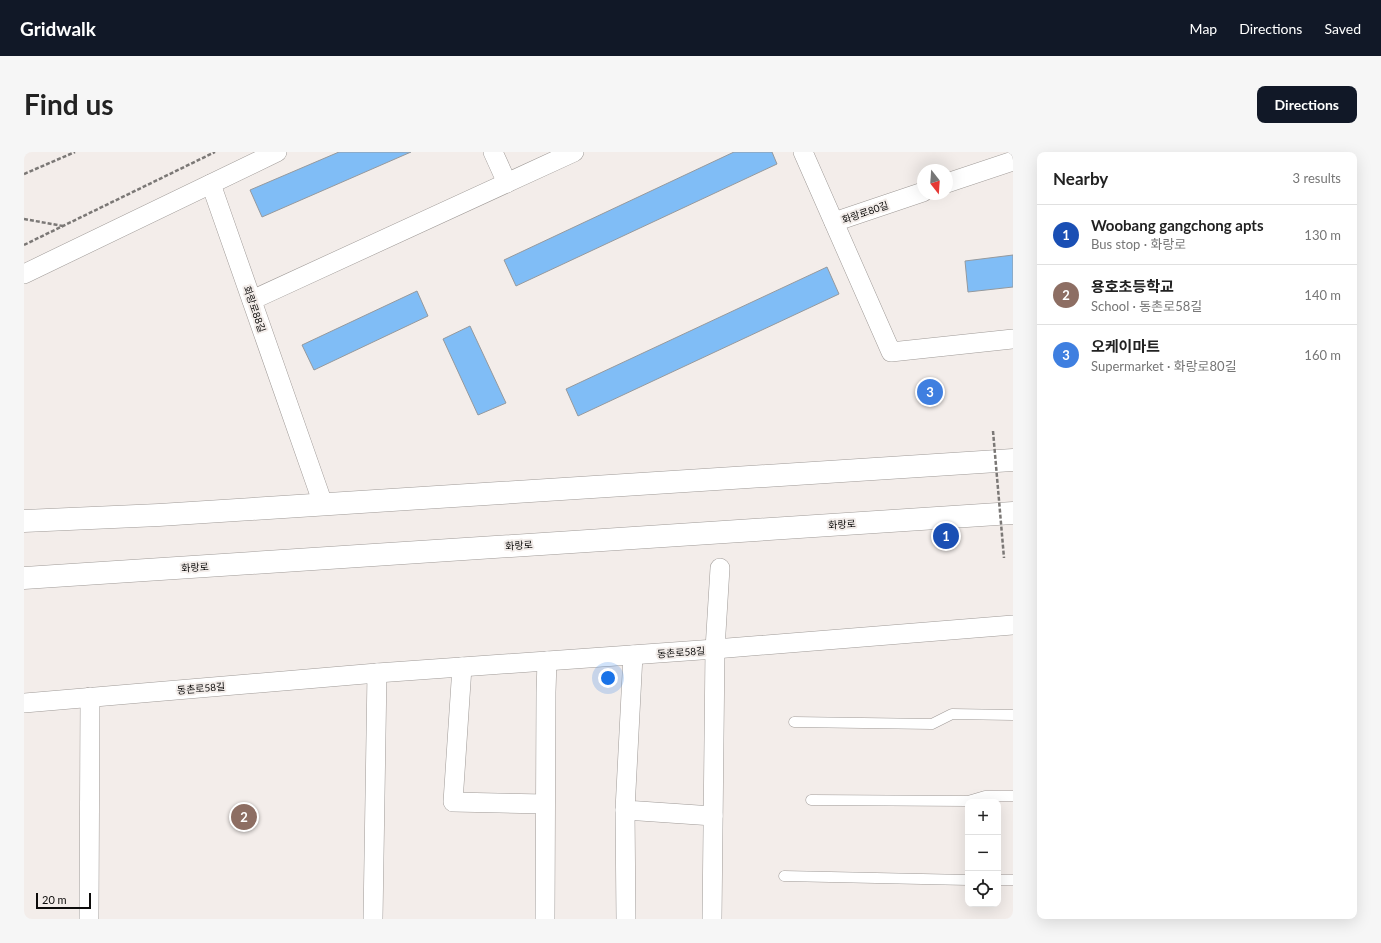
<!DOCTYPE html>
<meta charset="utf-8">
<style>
:root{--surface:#fff;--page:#f6f6f6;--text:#222;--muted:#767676;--line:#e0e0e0;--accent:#111827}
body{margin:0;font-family:Lato,"Noto Sans KR",sans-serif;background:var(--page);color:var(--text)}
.controls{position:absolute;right:12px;bottom:12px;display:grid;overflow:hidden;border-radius:8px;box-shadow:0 4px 16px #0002}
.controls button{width:36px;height:36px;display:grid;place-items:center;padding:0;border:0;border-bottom:1px solid var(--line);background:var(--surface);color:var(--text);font:20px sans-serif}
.compass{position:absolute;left:893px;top:12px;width:36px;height:36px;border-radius:50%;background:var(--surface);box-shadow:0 4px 16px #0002;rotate:163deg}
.scale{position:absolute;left:12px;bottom:10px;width:55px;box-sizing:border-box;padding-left:4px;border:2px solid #0d0c0b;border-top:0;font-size:11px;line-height:14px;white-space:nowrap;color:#0d0c0b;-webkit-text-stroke:3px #f3edea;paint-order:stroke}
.you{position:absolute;left:584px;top:526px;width:14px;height:14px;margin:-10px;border:3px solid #fff;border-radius:50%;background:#1a73e8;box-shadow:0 0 0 6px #1a73e833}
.badge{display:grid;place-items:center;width:26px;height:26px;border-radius:50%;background:var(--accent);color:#fff;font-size:13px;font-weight:700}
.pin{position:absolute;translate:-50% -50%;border:2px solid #fff;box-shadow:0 1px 4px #0006}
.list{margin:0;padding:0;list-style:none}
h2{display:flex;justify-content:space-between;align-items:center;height:52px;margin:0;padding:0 16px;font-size:17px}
h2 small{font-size:13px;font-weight:400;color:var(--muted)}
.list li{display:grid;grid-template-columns:26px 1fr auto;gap:12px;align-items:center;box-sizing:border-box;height:60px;padding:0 16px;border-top:1px solid var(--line)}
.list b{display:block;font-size:15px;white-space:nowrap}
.list p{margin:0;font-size:13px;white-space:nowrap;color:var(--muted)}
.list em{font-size:13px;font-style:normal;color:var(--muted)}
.icon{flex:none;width:22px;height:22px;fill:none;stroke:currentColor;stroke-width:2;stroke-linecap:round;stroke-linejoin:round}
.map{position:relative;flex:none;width:989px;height:767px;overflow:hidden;border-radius:8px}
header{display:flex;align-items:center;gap:24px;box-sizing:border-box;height:56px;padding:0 20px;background:var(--accent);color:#fff}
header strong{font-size:19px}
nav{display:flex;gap:22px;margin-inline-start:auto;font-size:14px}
.intro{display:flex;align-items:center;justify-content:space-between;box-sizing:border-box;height:96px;padding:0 24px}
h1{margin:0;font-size:28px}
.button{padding:10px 18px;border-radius:8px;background:var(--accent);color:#fff;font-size:14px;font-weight:700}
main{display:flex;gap:24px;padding:0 24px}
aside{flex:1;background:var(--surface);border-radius:8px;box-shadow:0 4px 16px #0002}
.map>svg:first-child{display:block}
</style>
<header>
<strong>Gridwalk</strong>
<nav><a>Map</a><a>Directions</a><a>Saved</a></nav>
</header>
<div class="intro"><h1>Find us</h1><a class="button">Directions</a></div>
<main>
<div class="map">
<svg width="989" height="767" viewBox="0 0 989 767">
<rect width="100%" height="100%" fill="#f3edea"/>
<g fill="#80bdf6" stroke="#95999d">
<path d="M315 0H387L238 65 226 38Z"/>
<path d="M710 0H748L753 12 492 134 480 108Z"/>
<path d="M989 103V135L944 140 941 109Z"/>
<path d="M803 115 815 142 554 264 542 237Z"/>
<path d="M393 139 404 164 290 218 278 193Z"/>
<path d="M446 174 482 251 454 263 419 187Z"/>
</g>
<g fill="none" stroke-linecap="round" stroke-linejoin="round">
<g stroke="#9f9a97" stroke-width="11">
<g id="service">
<path d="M770 570 908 572 928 562 989 563"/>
<path d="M787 648 944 649 961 644H989"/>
<path d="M760 724 944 728"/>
<path d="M974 728H989"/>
</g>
</g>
<g stroke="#9f9a97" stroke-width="20">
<g id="minor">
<path d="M469 0 483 31"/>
<path d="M779 0 867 200 989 187"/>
<path d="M923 31 989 9"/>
<path d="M187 32 299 352"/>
<path d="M810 70 899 40"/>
<path d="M0 122 253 0"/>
<path d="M228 148 550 0"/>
<path d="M609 503 601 658 689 664"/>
<path d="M438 515 429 650 521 652"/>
<path d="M0 551 353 521 691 497 989 473"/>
<path d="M601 658 602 767"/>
<path d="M65 767 66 545"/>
<path d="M349 767 353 521"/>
<path d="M521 767 522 540 523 509"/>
<path d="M688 767 691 497 696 416"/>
</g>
</g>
<g stroke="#9f9a97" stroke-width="23">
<g id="primary">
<path d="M0 369 135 363 989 308"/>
<path d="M0 426 989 361"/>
</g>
</g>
<g stroke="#7b7876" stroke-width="2.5" stroke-dasharray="4 2" stroke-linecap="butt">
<path d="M0 22 51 0"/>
<path d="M0 67 39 74"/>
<path d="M0 93 191 0"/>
</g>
<use href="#service" stroke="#fff" stroke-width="10"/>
<use href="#minor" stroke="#fff" stroke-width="19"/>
<use href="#primary" stroke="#fff" stroke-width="22"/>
<path stroke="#7b7876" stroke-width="2.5" stroke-dasharray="4 2" stroke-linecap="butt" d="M969 279 980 406"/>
</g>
<g text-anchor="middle" stroke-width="4" stroke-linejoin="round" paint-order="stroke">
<g font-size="10" fill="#0d0c0b" stroke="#f3edea">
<text transform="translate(841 60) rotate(-19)" y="4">화랑로80길</text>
<text transform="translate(231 157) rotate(71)" y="4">화랑로88길</text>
<text transform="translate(818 372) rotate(-4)" y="4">화랑로</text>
<text transform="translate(495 393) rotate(-4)" y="4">화랑로</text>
<text transform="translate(171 415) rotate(-4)" y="4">화랑로</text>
<text transform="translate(657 500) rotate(-4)" y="4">동촌로58길</text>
<text transform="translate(177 536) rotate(-5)" y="4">동촌로58길</text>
</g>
</g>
</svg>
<div class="controls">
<button>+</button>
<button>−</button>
<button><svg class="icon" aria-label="locate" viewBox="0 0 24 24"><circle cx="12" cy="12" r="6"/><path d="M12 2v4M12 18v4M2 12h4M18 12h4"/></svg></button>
</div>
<svg class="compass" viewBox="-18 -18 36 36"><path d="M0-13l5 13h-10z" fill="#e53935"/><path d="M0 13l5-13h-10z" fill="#767676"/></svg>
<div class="scale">20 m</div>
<div class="you"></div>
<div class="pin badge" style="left:922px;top:384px;background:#1a4fb4">1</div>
<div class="pin badge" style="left:220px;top:665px;background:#8d6e63">2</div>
<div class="pin badge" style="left:906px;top:240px;background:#3f7fe0">3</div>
</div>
<aside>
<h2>Nearby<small>3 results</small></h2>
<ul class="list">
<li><span class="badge" style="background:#1a4fb4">1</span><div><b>Woobang gangchong apts</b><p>Bus stop · 화랑로</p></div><em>130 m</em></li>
<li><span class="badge" style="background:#8d6e63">2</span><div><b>용호초등학교</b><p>School · 동촌로58길</p></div><em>140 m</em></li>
<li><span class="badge" style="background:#3f7fe0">3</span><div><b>오케이마트</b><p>Supermarket · 화랑로80길</p></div><em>160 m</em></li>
</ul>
</aside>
</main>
